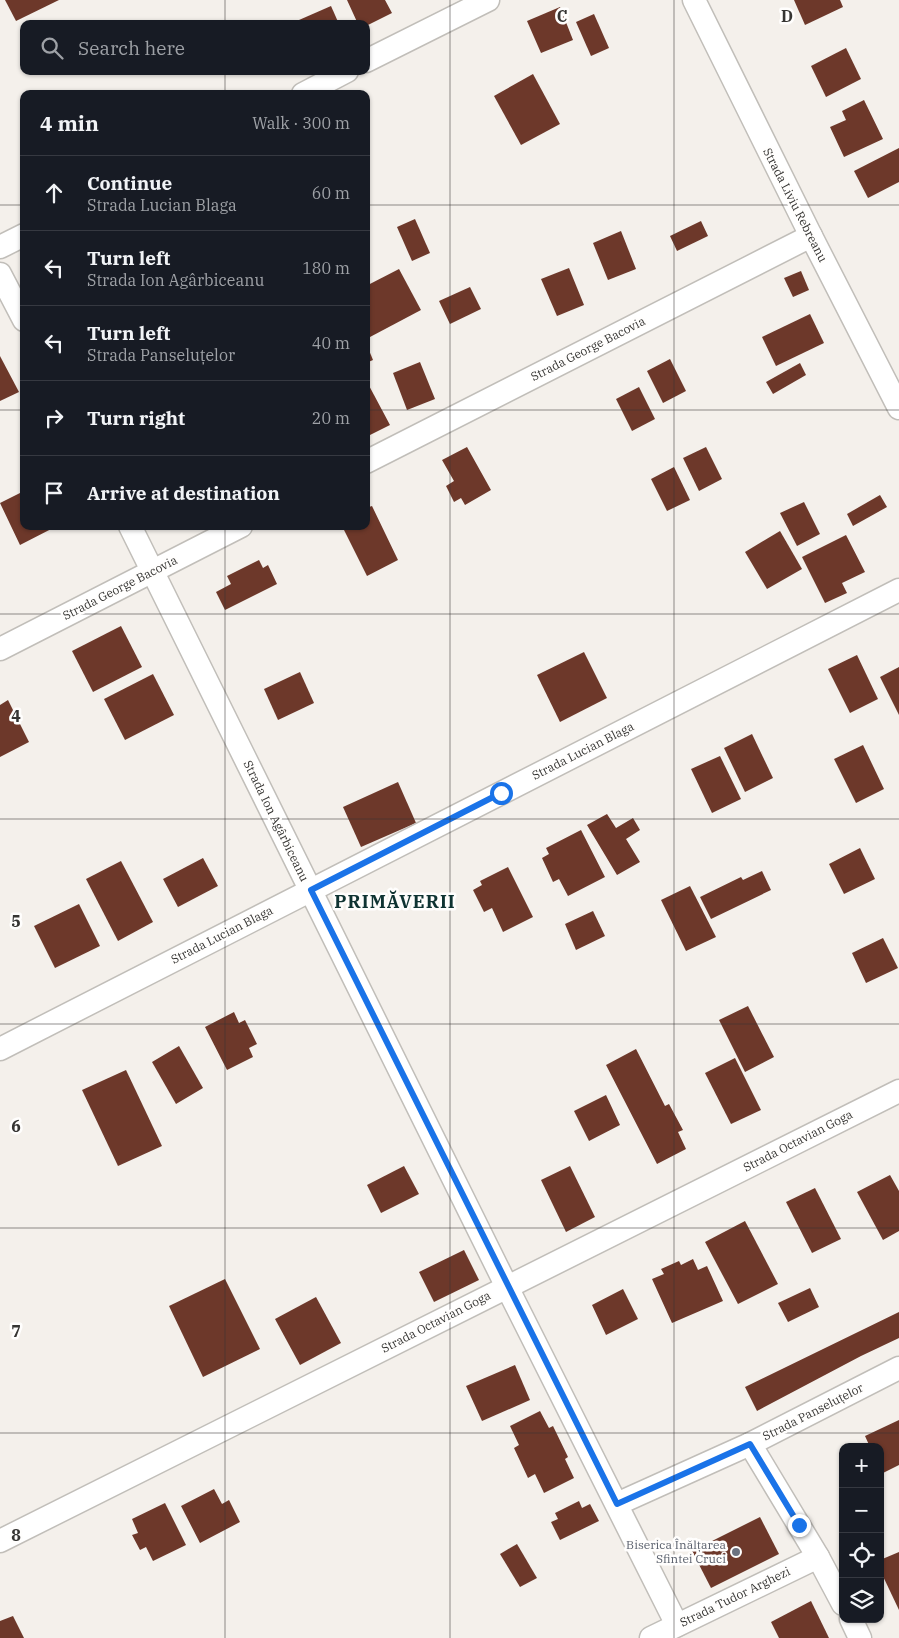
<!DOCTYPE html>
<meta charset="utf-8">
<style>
:root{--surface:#171b24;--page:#242831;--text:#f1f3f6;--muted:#9ea1a6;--line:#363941}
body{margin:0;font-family:"IBM Plex Serif",serif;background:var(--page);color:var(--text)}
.controls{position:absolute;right:15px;bottom:15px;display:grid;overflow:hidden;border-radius:10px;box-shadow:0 1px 4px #0004}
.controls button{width:45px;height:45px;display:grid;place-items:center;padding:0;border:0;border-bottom:1px solid var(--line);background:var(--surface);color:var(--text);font:25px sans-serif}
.stop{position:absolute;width:15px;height:15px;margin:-11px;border:4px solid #1a73e8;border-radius:50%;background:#fff}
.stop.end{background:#1a73e8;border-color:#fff;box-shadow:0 1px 5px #0008}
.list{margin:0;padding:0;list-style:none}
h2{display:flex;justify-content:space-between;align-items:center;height:65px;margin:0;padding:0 20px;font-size:21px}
h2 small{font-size:16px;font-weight:400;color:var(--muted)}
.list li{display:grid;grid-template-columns:32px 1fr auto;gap:15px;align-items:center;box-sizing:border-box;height:75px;padding:0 20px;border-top:1px solid var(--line)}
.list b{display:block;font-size:19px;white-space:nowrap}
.list p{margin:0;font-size:16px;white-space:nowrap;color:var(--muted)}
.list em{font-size:16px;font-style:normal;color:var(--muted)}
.icon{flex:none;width:28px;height:28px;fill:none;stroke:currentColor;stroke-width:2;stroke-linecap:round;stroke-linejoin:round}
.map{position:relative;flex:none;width:899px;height:1638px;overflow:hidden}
.search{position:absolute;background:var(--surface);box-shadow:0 1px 4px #0004;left:20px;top:20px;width:350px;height:55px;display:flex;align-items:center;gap:12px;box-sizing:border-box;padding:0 18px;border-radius:10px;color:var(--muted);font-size:19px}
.panel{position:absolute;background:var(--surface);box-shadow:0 1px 4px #0004;left:20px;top:90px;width:350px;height:440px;border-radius:10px}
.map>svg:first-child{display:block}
</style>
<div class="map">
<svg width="899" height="1638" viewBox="0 0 899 1638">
<rect width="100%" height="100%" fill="#f4f0eb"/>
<g fill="#6d382a">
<path d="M5 0H59L16 21Z"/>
<path d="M347 0H385L392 13 366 26V24H358Z"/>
<path d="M794 0H840L843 7 805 25Z"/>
<path d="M331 6 339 24H300L299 20Z"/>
<path d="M560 7 573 40 541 53 527 21Z"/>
<path d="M594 14 609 48 591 56 576 22Z"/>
<path d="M846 48 861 79 826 97 811 66Z"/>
<path d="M533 74 560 124 521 145 494 96Z"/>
<path d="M864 100 883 139 844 157 830 127 846 120 842 111Z"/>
<path d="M899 148V182L868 198 854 171Z"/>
<path d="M415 219 430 253 412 261 397 227Z"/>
<path d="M701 221 708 236 677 251 670 236Z"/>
<path d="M621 231 636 269 608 280 593 243Z"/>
<path d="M569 268 584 305 557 316 541 279Z"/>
<path d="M399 269 421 310 370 337 366 331V286Z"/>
<path d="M801 271 809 290 793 297 784 278Z"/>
<path d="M470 287 481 309 450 324 439 301Z"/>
<path d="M810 314 824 343 776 366 762 337Z"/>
<path d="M366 343 373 360 366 363Z"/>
<path d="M0 356 19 392 0 401Z"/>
<path d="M670 359 686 391 663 403 647 371Z"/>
<path d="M420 362 435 399 407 410 393 373Z"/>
<path d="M800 363 806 375 773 394 766 382Z"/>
<path d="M366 380 390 425 366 437Z"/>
<path d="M639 387 655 419 632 431 616 399Z"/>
<path d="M467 447 491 490 465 505 461 498 454 502 446 486 454 481 442 460Z"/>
<path d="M706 447 722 479 699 491 683 458Z"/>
<path d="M674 467 690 500 667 511 651 479Z"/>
<path d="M24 491V526H57L20 545 0 503Z"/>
<path d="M880 495 887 507 853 526 847 514Z"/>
<path d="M804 502 820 534 797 546 780 513Z"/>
<path d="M372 506 398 560 367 576 342 526H366V508Z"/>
<path d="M780 531 802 569 767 589 745 552Z"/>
<path d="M846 535 865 572 842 583 847 593 825 603 802 557Z"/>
<path d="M259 560 263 568 268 565 277 584 225 610 216 592 231 584 227 576Z"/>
<path d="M121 626 142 667 93 692 72 651Z"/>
<path d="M584 652 607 698 560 722 537 675Z"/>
<path d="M857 655 878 699 850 713 828 669Z"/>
<path d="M899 667V715L880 677Z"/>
<path d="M300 672 314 703 278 720 264 689Z"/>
<path d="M153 674 174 715 125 740 104 699Z"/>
<path d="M8 700 29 742 0 757V705Z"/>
<path d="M752 734 773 778 745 792 724 748Z"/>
<path d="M863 745 884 789 856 803 834 759Z"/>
<path d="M720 756 741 799 712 813 691 769Z"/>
<path d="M398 782 416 823 361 847 343 807Z"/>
<path d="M607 814 616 828 633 818 640 830 626 839 640 862 617 875 587 825Z"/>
<path d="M581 830 605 877 568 896 559 879 553 882 542 858 549 854 546 848Z"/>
<path d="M860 848 875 879 844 894 829 864Z"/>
<path d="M203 858 218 886 178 907 163 879Z"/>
<path d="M121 861 153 922 118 941 86 879Z"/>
<path d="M508 867 533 917 503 932 492 908 484 912 473 890 482 885 480 881Z"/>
<path d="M762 871 771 890 711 919 700 897 741 877 743 880Z"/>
<path d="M690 886 716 937 686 951 661 900Z"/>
<path d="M79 904 100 946 55 968 34 926Z"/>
<path d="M593 911 605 936 576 950 565 924Z"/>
<path d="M883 938 898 968 866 983 852 953Z"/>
<path d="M748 1006 774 1057 745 1072 719 1020Z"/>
<path d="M234 1012 239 1023 245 1020 257 1044 249 1048 253 1057 227 1070 205 1027Z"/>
<path d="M179 1046 203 1088 176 1104 152 1062Z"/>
<path d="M636 1049 665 1106 669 1104 683 1130 678 1132 686 1149 657 1164 606 1065Z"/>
<path d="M735 1058 761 1110 731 1124 705 1073Z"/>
<path d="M126 1070 162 1146 118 1166 82 1090Z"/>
<path d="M606 1095 620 1125 589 1141 574 1111Z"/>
<path d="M404 1166 419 1194 381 1213 367 1185Z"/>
<path d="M570 1166 595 1217 566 1232 541 1180Z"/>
<path d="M890 1175 899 1191V1231L883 1240 857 1192Z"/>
<path d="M815 1188 841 1239 812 1253 786 1202Z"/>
<path d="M745 1221 778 1284 738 1304 705 1242Z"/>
<path d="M464 1250 479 1280 434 1302 419 1272Z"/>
<path d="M693 1259 698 1270 707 1266 723 1301 672 1323 652 1279 664 1274 661 1269 679 1261 681 1265Z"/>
<path d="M225 1279 260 1349 203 1377 169 1306Z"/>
<path d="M810 1288 819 1307 788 1322 778 1303Z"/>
<path d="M623 1289 638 1319 606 1335 592 1305Z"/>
<path d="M316 1297 341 1343 300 1365 275 1319Z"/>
<path d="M899 1312V1338L861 1356 757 1411 745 1387Z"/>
<path d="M515 1365 530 1400 482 1421 466 1386Z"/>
<path d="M540 1411 549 1428 553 1426 568 1457 565 1459 574 1478 544 1493 535 1474 528 1478 514 1448 519 1445 510 1426Z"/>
<path d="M899 1420V1465L883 1473 880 1467V1447H870L865 1436Z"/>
<path d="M214 1489 222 1504 229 1500 240 1522 200 1543 181 1506Z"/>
<path d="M579 1501 582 1508 590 1504 599 1521 560 1540 551 1522 558 1519 555 1513Z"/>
<path d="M165 1503 186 1545 153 1561 146 1547 140 1550 132 1535 138 1533 132 1519Z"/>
<path d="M760 1517 779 1554 711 1588 692 1551Z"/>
<path d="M517 1544 537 1578 520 1587 500 1554Z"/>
<path d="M899 1552V1610L880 1570V1560Z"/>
<path d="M811 1601 829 1638H779L771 1622Z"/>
<path d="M13 1616 24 1638H0V1621Z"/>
</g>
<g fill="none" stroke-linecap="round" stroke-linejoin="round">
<g stroke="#c1beb9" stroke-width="25">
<g id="street">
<path d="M694 0 811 236 899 408"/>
<path d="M366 61 488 0"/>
<path d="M303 94 347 71"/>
<path d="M0 247 24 235"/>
<path d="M0 274 24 320"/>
<path d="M366 462 811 236"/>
<path d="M130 526 507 1287 677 1625"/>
<path d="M0 649 241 526"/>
<path d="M0 1049 899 590"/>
<path d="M750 1444 818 1557 843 1604"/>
<path d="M617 1504 750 1444 899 1368"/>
<path d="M0 1541 899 1091"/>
<path d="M851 1619 860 1638"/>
<path d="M651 1638 818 1557"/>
</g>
</g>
<use href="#street" stroke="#fff" stroke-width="22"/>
</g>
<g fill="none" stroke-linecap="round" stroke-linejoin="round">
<path stroke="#1a73e8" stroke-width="6" d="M501 793 311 890 617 1504 750 1444 799 1525"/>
</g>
<path fill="none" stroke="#363533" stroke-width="1" stroke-opacity="0.55" d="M225 0V24M450 0V1638M674 0V1638M225 71V94M0 205H24M366 205H899M0 410H24M366 410H899M225 526V1638M0 614H899M0 819H899M0 1024H899M0 1228H899M0 1433H899"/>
<circle fill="#6b7280" stroke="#fffefd" stroke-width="2" cx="736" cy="1552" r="5"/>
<g text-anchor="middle" stroke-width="5" stroke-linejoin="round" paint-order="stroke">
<g font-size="12" fill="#363533" stroke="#fffefd">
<text transform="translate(795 205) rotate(63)" y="4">Strada Liviu Rebreanu</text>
<text transform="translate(588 349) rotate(-27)" y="4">Strada George Bacovia</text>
<text transform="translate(120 588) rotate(-27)" y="4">Strada George Bacovia</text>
<text transform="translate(583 751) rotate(-27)" y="4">Strada Lucian Blaga</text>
<text transform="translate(276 821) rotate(64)" y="4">Strada Ion Agârbiceanu</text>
<text transform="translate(222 935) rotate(-27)" y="4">Strada Lucian Blaga</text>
<text transform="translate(798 1141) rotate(-27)" y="4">Strada Octavian Goga</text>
<text transform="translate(436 1322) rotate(-27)" y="4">Strada Octavian Goga</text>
<text transform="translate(813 1412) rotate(-27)" y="4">Strada Panseluțelor</text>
<text transform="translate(735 1597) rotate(-26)" y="4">Strada Tudor Arghezi</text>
</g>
<g font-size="12" fill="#5b616d" stroke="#fffefd" text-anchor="end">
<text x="726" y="1549">Biserica Înălțarea<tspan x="726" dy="14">Sfintei Cruci</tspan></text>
</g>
<g font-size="18" font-weight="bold" letter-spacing="1" fill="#0f3332" stroke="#fffefd">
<text x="395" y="908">PRIMĂVERII</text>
</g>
</g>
<g font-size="16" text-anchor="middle" font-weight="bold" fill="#363533" stroke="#fffefd" stroke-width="5" stroke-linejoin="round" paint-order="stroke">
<text x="562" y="22">C</text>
<text x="787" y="22">D</text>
<text x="16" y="722">4</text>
<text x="16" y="927">5</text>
<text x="16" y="1132">6</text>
<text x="16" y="1337">7</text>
<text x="16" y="1541">8</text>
</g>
</svg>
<div class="controls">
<button>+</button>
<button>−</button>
<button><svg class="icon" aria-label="locate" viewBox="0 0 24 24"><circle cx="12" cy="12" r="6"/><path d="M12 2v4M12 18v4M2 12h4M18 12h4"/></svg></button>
<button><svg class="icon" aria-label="layers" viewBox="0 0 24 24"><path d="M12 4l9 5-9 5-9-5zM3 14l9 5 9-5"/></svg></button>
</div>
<div class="stop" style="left:501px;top:793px"></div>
<div class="stop end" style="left:799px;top:1525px"></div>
<div class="search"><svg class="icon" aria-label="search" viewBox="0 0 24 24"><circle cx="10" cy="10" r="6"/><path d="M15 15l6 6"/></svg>Search here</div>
<section class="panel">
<h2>4 min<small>Walk · 300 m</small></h2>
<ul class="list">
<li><svg class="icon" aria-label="ahead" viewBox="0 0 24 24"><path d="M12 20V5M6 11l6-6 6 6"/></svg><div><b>Continue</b><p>Strada Lucian Blaga</p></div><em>60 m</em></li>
<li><svg class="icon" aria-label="left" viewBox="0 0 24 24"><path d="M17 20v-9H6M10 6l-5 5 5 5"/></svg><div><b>Turn left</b><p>Strada Ion Agârbiceanu</p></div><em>180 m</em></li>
<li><svg class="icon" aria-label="left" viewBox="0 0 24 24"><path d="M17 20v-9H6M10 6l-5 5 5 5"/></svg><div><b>Turn left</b><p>Strada Panseluțelor</p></div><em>40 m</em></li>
<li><svg class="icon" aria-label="right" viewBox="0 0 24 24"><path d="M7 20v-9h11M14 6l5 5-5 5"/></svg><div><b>Turn right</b></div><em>20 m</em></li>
<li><svg class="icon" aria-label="arrive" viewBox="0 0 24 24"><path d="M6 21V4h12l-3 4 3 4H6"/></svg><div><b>Arrive at destination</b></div></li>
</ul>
</section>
</div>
